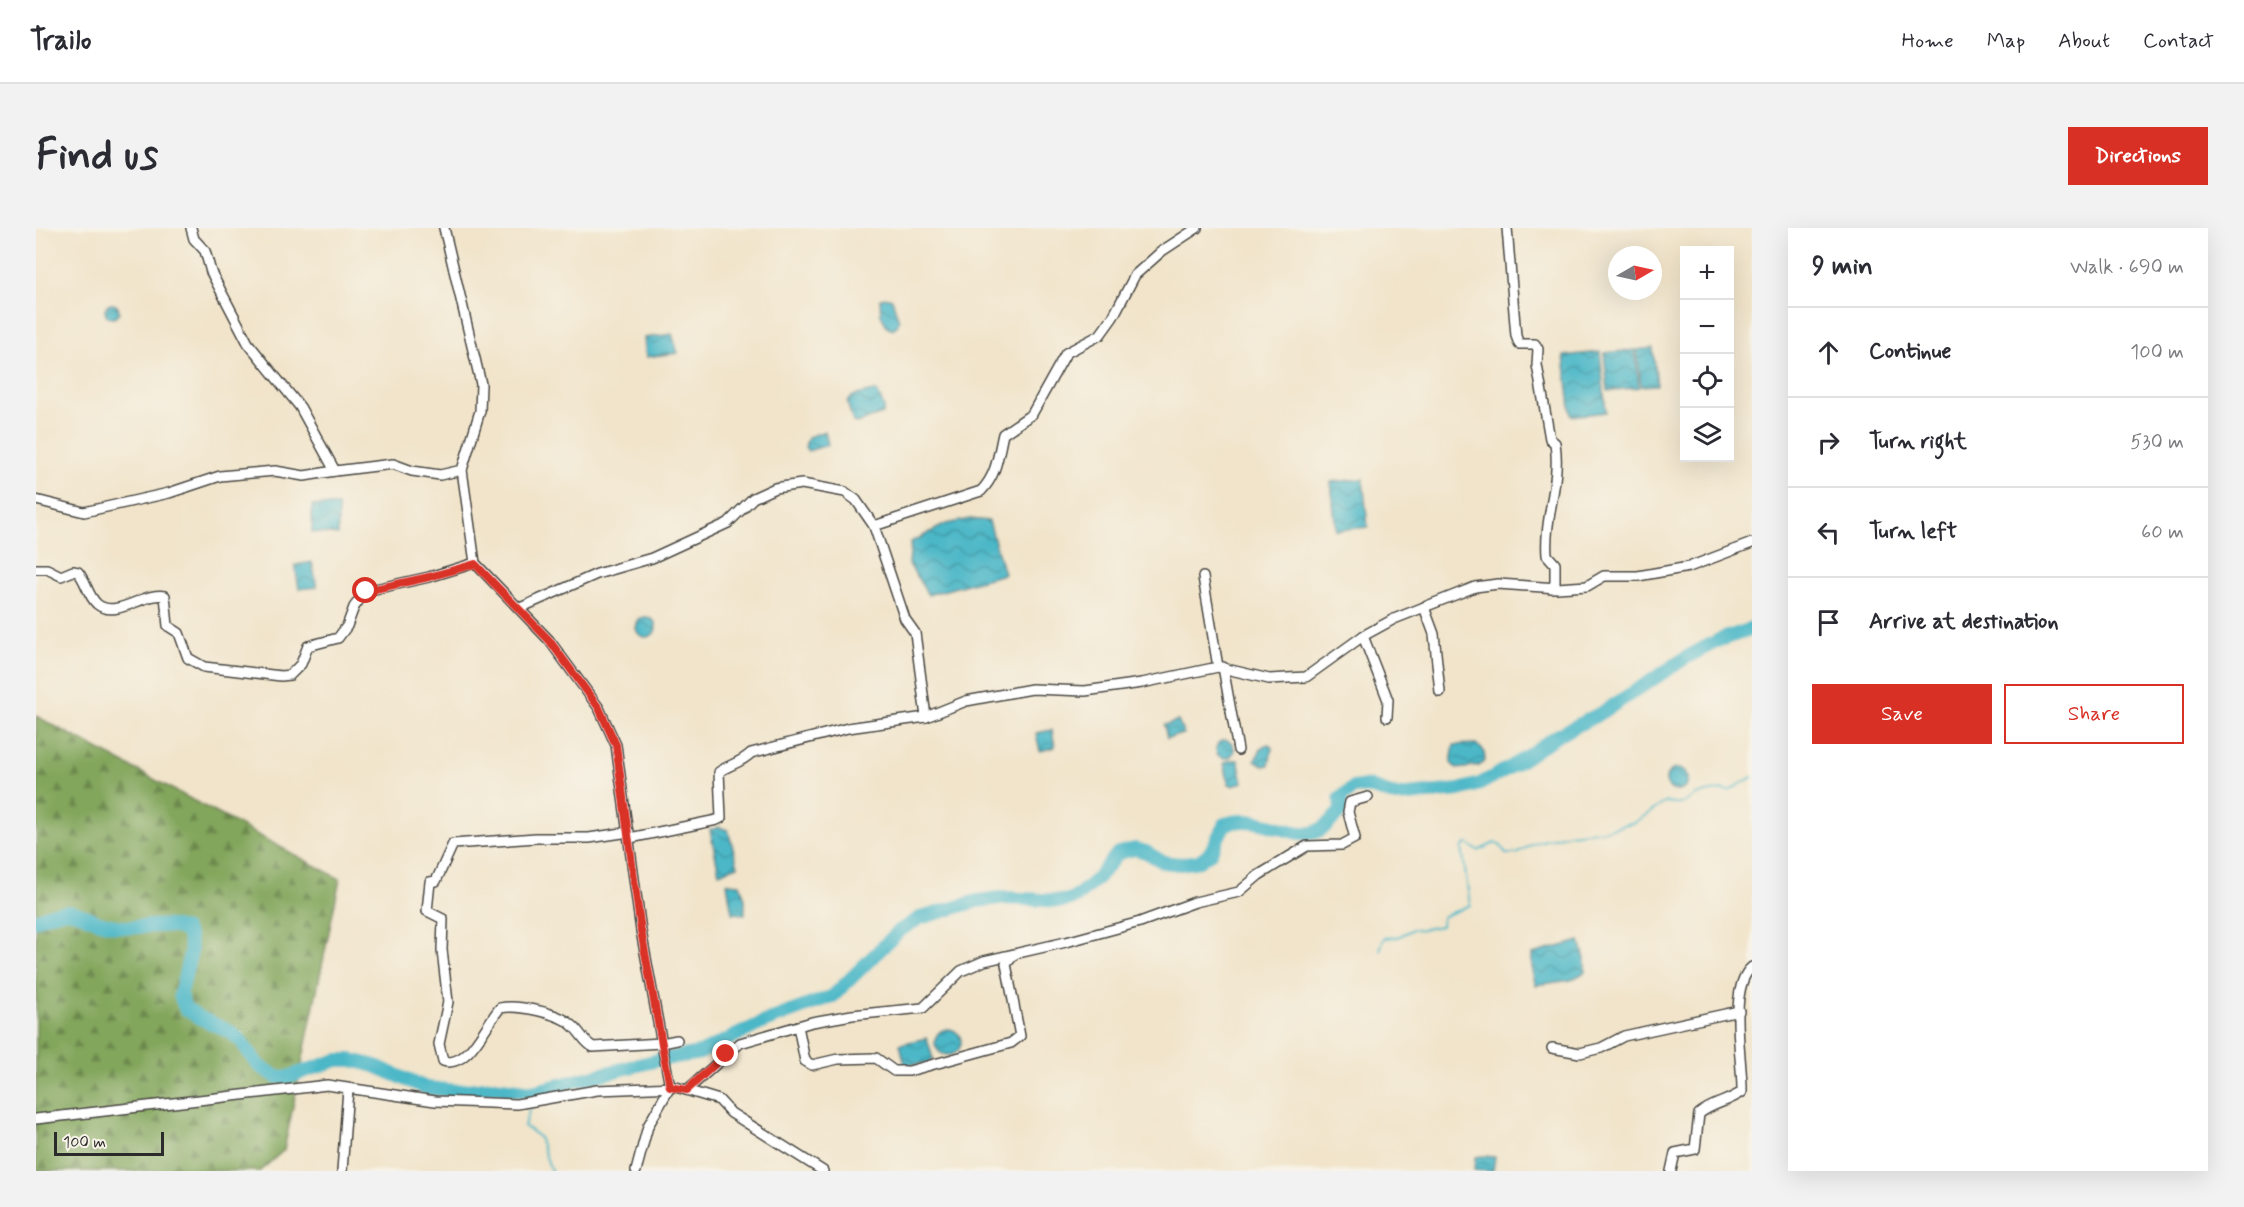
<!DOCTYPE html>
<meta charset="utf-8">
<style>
:root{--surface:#fff;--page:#f2f2f3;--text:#2b2b33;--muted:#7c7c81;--line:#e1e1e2;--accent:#d93025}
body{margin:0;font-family:Mynerve,sans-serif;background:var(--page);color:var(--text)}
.controls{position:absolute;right:18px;top:18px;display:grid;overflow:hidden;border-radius:0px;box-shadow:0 6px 24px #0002}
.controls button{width:54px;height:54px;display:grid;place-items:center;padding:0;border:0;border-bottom:2px solid var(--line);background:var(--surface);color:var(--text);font:30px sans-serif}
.compass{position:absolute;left:1572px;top:18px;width:54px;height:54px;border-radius:50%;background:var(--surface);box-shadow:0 6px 24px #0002;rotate:81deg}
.scale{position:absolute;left:18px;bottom:15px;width:110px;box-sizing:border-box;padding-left:6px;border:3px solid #2b2b2b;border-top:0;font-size:16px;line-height:21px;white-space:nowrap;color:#2b2b2b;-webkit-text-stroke:4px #f7f3e8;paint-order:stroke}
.stop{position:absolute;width:18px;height:18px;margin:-14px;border:4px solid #d93025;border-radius:50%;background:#fff}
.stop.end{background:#d93025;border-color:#fff;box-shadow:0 2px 6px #0008}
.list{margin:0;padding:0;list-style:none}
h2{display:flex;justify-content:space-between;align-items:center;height:78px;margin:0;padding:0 24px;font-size:26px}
h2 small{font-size:20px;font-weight:400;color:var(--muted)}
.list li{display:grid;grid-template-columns:39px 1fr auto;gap:18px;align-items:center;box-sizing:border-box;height:90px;padding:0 24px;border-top:2px solid var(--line)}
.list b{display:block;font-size:22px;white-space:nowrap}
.list em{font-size:20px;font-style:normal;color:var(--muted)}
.actions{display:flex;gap:12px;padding:18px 24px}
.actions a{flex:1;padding:14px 0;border:2px solid var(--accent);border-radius:0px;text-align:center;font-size:21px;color:var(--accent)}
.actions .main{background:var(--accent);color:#fff}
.icon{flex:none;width:33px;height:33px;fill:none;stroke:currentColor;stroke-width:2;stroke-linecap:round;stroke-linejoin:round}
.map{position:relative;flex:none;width:1716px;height:943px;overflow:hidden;border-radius:0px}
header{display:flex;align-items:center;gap:36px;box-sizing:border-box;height:84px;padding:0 30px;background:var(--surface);border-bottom:2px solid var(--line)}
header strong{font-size:28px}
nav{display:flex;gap:33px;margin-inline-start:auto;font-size:21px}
.intro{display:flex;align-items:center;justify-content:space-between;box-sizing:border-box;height:144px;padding:0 36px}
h1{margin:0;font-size:42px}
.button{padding:15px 27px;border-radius:0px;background:var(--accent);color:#fff;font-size:21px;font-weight:700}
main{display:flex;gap:36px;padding:0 36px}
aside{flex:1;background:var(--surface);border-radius:0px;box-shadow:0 6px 24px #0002}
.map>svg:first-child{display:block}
</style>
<header>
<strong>Trailo</strong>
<nav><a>Home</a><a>Map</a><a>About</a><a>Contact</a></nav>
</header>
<div class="intro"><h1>Find us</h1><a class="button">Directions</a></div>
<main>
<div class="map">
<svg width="1716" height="943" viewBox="0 0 1716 943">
<defs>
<pattern id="forest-firs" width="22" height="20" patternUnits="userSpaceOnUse" patternTransform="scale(1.5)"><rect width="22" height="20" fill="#82a65c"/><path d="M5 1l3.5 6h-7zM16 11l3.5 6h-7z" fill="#6b874c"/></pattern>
<pattern id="water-waves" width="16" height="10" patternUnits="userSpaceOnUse" patternTransform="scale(1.5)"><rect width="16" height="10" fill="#4bb7c7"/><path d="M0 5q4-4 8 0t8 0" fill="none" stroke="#3f95a2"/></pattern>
</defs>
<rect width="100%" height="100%" fill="#f7f3e8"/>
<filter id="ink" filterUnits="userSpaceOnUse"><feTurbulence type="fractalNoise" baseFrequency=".0167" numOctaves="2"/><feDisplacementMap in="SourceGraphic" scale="12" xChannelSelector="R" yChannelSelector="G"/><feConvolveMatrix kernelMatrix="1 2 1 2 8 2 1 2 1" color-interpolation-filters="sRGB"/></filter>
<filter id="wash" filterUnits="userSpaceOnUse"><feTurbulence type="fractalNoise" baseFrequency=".008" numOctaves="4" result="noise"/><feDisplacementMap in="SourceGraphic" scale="24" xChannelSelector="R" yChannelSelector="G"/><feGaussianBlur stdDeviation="1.35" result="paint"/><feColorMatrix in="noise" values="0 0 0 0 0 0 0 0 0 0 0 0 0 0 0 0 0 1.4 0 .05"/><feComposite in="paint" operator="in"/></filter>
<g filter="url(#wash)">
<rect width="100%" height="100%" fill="#f1e4ca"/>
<path fill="url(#forest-firs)" stroke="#566844" stroke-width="1.5" d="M0 488 304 651 248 922 224 943H0Z"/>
<g fill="url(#water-waves)" stroke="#3b7179" stroke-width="1.5">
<path d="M848 69 856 71 863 93 861 98 856 101 852 100 845 87 844 72Z"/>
<circle cx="76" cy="83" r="7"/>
<path d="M636 106 642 125 610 129 608 110Z"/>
<path d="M1617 120 1621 157 1605 158 1601 122Z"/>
<path d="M1599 122 1603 159 1572 163 1568 125Z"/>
<path d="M1564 124 1570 184 1535 188 1528 128Z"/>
<path d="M837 163H841L848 179 847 186 820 195 817 194 811 174 817 168Z"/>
<path d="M789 203 792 217 772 223 769 219 772 209Z"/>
<path d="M1327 251 1332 299 1300 302 1295 254Z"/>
<path d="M276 277 302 278V307L276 304Z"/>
<path d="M934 291 953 293 968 346 892 367 873 336 875 314 910 296Z"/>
<path d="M276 334 281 359 263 361 259 337Z"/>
<circle cx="610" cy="399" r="10"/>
<path d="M1142 493 1148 506 1131 510 1128 497Z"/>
<path d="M1016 502 1019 519 1004 523 1000 505Z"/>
<circle cx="1189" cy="521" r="9"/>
<path d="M1233 516 1236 520 1233 537 1228 538 1219 532 1227 518Z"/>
<path d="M1440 516 1448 523 1449 533 1443 538 1421 541 1415 535 1418 517Z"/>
<path d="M1194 532H1202L1207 554 1198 558 1193 556 1188 535Z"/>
<circle cx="1641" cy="552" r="11"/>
<path d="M683 599 692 602 702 638 683 645 674 602Z"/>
<path d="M691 655 704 656 709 671V686L696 685Z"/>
<path d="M1544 713 1549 731V744L1535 752 1500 757 1496 744V726Z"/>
<circle cx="912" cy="814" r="13"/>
<path d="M891 810 897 831 891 835 869 837 864 816Z"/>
<path d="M1447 928 1459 929 1457 943 1438 942 1439 929Z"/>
</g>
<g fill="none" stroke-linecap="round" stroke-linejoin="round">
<g stroke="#4bb7c7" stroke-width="2">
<path d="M1344 722 1348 710 1362 709 1377 701 1383 702 1405 698 1406 689 1434 677 1426 620 1431 615 1442 623 1459 615 1465 618 1470 626H1481L1498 615 1533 606 1569 602 1599 594 1630 574 1646 576 1660 567 1686 562 1693 563 1716 549"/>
<path d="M496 872V864"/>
<path d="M495 877 488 898 503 909 515 943"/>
</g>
<path stroke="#4bb7c7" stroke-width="14" d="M0 692C44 672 41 692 80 698 104 703 124 692 149 702L153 710 155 723 144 767 149 780 164 790 191 802 204 812 222 837 241 849H252L301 832H316L339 838 390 860 422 863 458 859 496 864 622 832 664 825 728 794 797 768 863 703 884 690 941 673 965 670 1029 673 1040 669 1061 651 1082 625 1099 621 1110 624 1127 634 1144 636 1163 633 1174 625 1189 596C1225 584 1255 612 1280 604 1290 600 1297 591 1305 583L1304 570 1317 560 1331 558 1361 568 1423 562 1444 556 1478 537 1519 509 1567 484 1651 429 1683 412 1716 401"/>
</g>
</g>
<g filter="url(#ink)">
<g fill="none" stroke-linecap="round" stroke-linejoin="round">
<g stroke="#494743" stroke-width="12">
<g id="minor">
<path d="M155 0 158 11 169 23 175 44 212 115 264 179 299 243 357 236 376 243 404 247 426 242"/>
<path d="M408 0 445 156 444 183 426 242 439 335 513 412 563 480 580 517 605 703 634 859 612 898 600 943"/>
<path d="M1471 0 1480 108 1483 116H1499L1502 121 1501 137 1514 211 1519 215C1525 254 1508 289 1511 327L1519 336V356L1515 360"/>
<path d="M0 272 48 284 133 265 184 248 239 243 268 248 299 243"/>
<path d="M838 298 869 391 879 405 890 489 930 473 996 461 1049 463 1106 455 1182 439 1233 451 1270 449 1327 408 1358 391 1439 359 1462 356 1521 360 1551 358 1568 348H1602L1653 339 1716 315"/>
<path d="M0 341H11L25 348 37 343 42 344C50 353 52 368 61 376 80 392 109 363 129 368L132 398 143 405 152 430 168 439 245 448 254 447 265 436 272 418 302 410 311 398 318 379 330 363 393 349 439 335"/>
<path d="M1167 349 1182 439"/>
<path d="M1388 379 1398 406 1404 464"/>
<path d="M484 380 561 346 616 330 692 295 717 270 739 260 766 256 809 264 820 272 838 298 945 263C961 247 962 227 967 206L996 186 1030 125 1064 107 1077 89 1099 47 1126 23 1161 0"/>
<path d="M1327 408 1352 472 1351 489"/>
<path d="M1187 439 1202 522"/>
<path d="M593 604 553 610H500L417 616 400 653 394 654 391 683 407 691 406 722 412 774 403 816 407 833C432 841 449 797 464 780 481 776 524 785 537 798 545 805 547 813 557 819L626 815 641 812"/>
<path d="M594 610 681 592 685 590 683 544C694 536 705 535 715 525L812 500 890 489"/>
<path d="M762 798 769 833 776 837 802 831 840 830 858 843H873L975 815 984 808 970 736 977 728"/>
<path d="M1516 820 1544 825 1565 820 1588 808 1703 783"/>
<path d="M651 862 704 815 776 794 816 787 887 780 925 743 948 733 1030 714 1104 694 1159 674 1203 664 1223 647 1271 618 1306 617 1319 610 1312 584 1314 574 1332 569"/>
<path d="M0 891 291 857 399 873 481 876 561 862 640 859 683 872 695 885 787 943"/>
<path d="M306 943 312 861"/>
<path d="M1635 943 1639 925 1659 921 1663 886C1676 875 1692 874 1706 864 1707 834 1691 759 1716 739"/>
</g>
</g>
<use href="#minor" stroke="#fff" stroke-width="9"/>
</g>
</g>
<g fill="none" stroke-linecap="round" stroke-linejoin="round" filter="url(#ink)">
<path stroke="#d93025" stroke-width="8" d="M330 363 393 349 439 336 513 412 563 480 580 517 605 703 634 859 651 862 690 826"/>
</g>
</svg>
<div class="controls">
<button>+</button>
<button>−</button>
<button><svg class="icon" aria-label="locate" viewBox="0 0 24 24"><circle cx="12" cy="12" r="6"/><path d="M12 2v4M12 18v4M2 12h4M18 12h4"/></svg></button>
<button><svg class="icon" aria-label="layers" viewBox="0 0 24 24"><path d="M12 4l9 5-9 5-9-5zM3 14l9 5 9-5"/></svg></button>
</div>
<svg class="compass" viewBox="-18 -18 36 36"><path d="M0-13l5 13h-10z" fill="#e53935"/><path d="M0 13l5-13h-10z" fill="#7c7c81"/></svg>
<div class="scale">100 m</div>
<div class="stop" style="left:330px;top:363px"></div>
<div class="stop end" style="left:690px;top:826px"></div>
</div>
<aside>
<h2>9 min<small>Walk · 690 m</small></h2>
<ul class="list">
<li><svg class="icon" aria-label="ahead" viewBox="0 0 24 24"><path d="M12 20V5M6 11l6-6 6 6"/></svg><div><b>Continue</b></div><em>100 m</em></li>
<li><svg class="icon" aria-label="right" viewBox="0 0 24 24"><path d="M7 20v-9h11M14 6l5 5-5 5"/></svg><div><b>Turn right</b></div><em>530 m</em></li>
<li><svg class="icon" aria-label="left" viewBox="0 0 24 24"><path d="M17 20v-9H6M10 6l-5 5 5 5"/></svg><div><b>Turn left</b></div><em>60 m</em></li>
<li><svg class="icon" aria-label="arrive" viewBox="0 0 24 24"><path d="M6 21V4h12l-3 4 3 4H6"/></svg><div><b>Arrive at destination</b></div></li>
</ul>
<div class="actions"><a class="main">Save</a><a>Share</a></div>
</aside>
</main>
